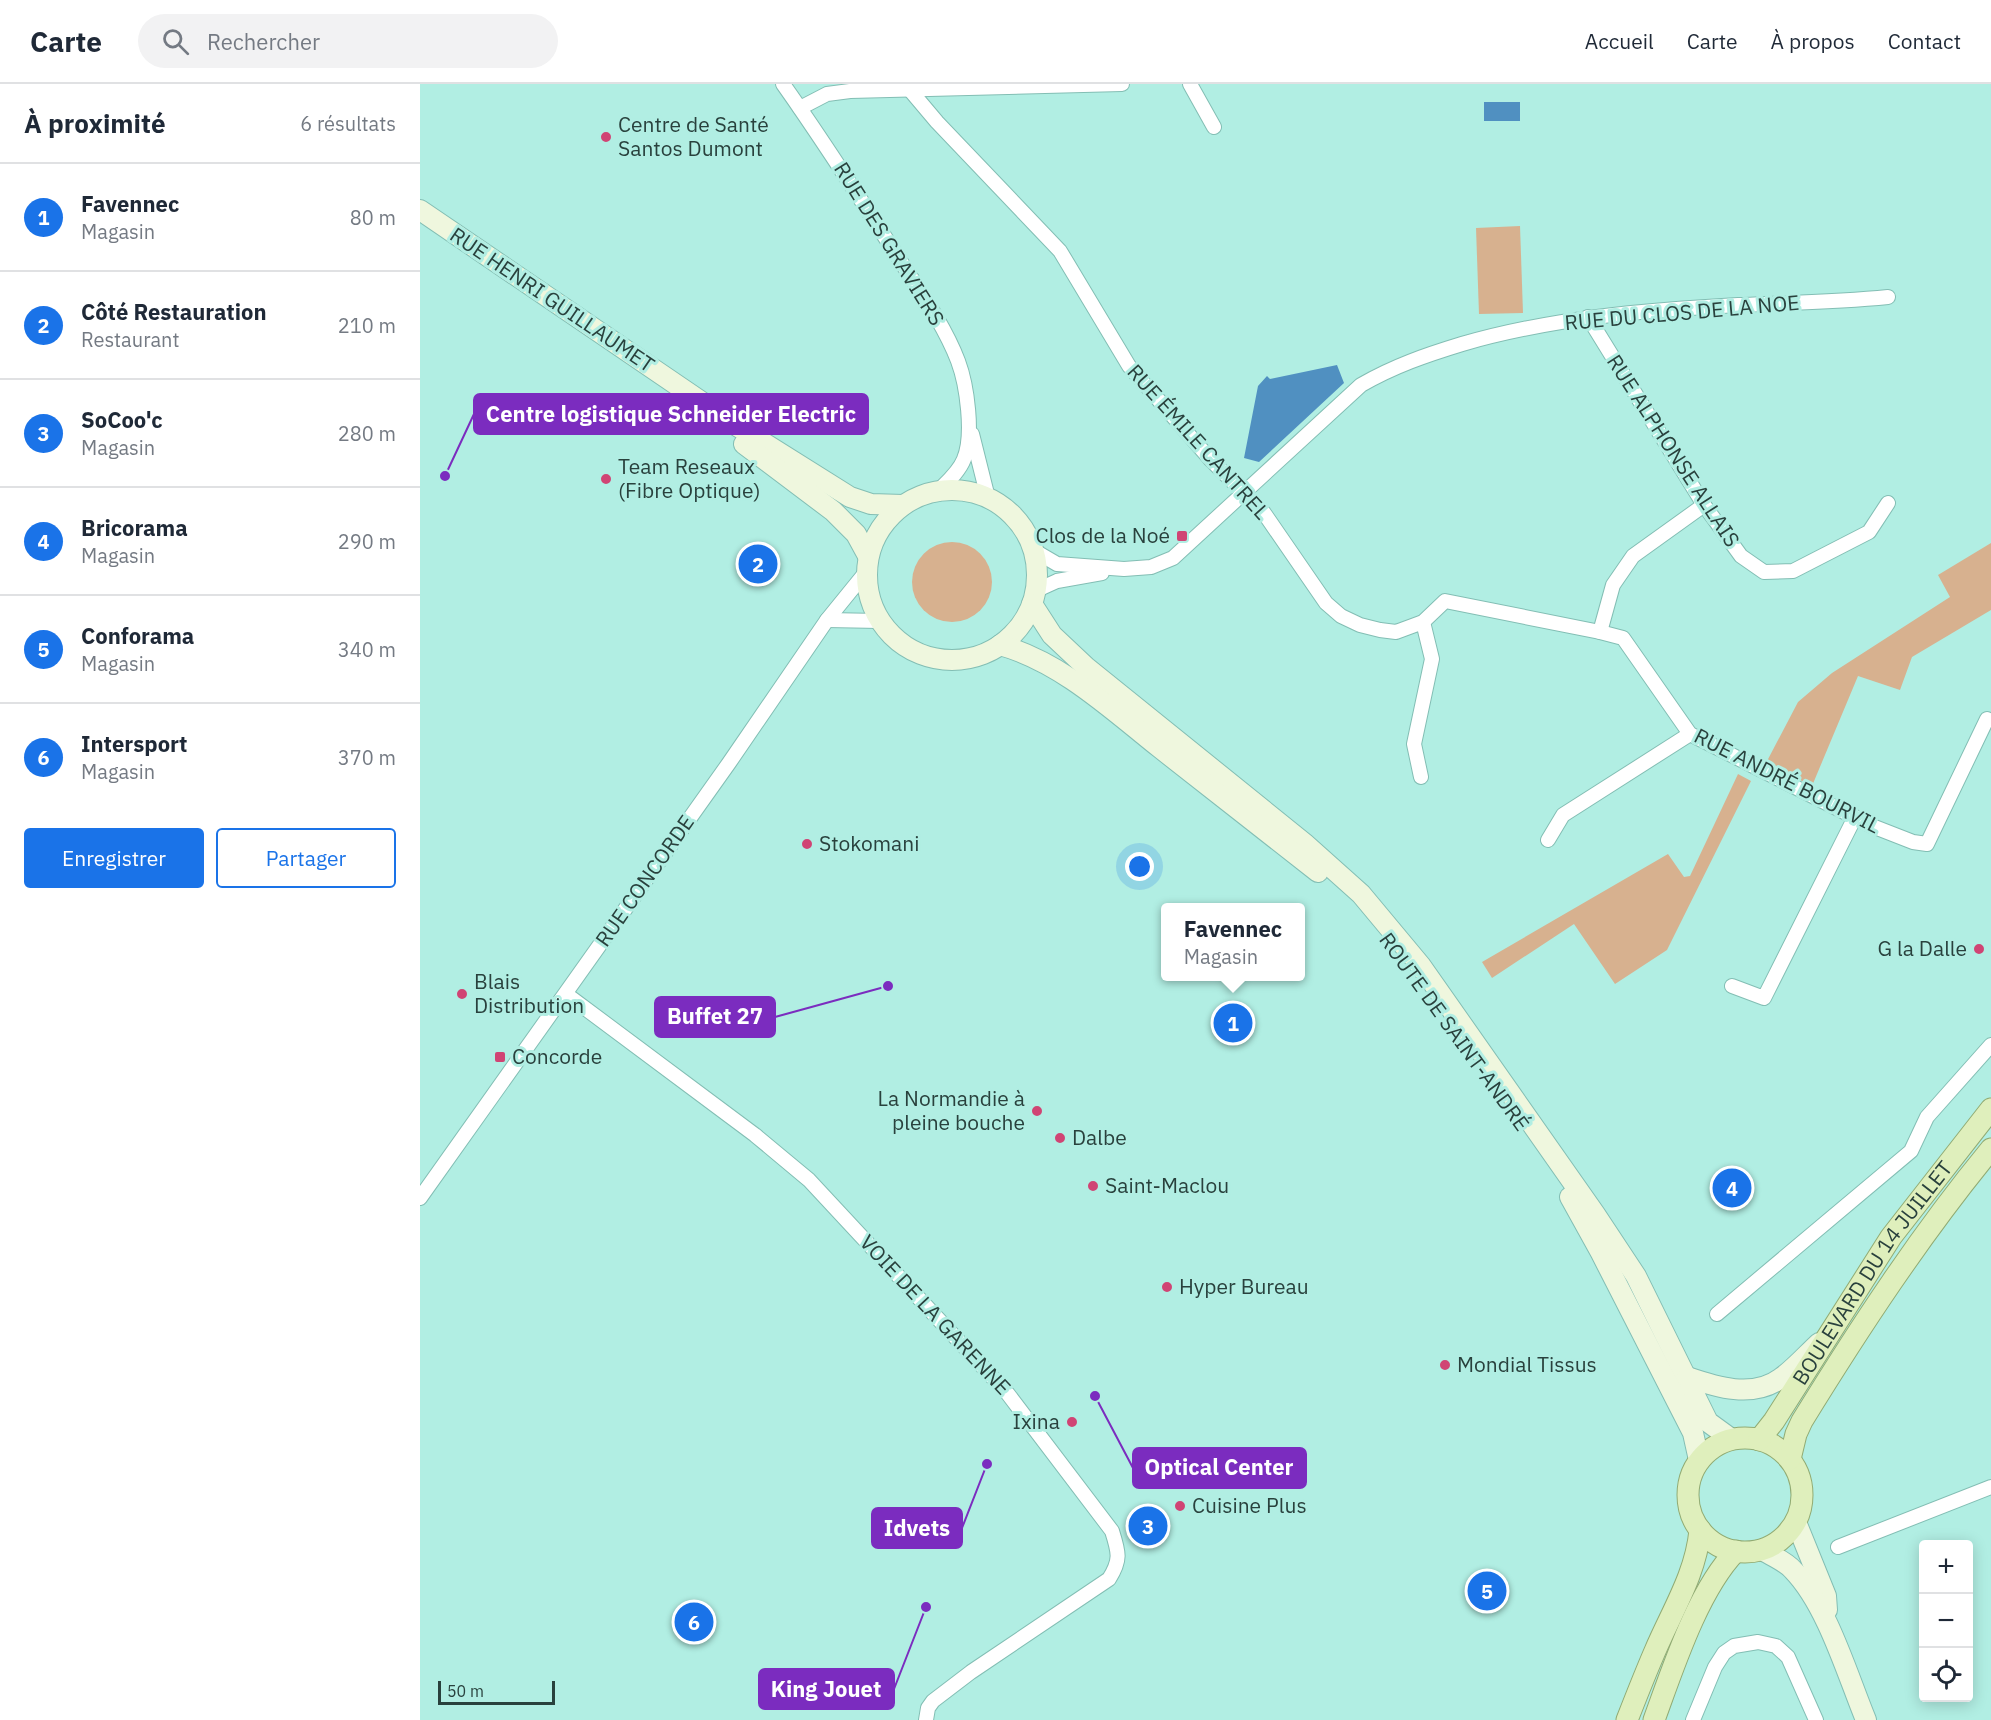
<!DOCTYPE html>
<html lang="fr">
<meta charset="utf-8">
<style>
:root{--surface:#fff;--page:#f2f2f3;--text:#1f2937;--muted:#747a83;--line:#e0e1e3;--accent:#1a73e8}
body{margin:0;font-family:"IBM Plex Sans",sans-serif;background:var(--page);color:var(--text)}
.controls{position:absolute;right:18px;bottom:18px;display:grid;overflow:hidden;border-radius:6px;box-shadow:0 3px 15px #0003}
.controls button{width:54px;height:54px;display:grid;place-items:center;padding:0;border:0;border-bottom:2px solid var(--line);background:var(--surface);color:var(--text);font:30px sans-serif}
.scale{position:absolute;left:18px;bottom:15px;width:117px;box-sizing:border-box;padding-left:6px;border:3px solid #29413d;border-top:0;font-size:16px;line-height:21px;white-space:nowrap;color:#29413d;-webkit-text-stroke:4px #b1eee3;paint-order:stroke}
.you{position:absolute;left:720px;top:783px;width:21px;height:21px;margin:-15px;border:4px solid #fff;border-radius:50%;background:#1a73e8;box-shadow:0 0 0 9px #1a73e833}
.badge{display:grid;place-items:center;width:39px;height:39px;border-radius:50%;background:var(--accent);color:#fff;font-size:20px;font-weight:700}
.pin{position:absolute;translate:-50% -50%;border:3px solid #fff;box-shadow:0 2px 6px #0006}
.popup{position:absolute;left:741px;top:819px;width:144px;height:78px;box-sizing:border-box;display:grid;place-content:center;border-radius:6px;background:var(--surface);filter:drop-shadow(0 2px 4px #0005);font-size:20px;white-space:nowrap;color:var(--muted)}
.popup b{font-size:22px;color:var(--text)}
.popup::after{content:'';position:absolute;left:50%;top:100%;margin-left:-12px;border:12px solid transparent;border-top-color:var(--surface)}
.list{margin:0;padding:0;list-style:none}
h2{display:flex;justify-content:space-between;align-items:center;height:78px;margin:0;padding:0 24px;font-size:26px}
h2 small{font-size:20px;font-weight:400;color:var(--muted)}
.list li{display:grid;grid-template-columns:39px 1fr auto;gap:18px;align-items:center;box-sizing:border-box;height:108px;padding:0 24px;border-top:2px solid var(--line)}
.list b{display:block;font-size:22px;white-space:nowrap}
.list p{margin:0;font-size:20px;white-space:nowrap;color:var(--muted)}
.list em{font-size:20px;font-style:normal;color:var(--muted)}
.actions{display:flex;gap:12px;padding:18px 24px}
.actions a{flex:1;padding:14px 0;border:2px solid var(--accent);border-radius:6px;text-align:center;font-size:21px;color:var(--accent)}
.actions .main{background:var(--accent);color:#fff}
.icon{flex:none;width:33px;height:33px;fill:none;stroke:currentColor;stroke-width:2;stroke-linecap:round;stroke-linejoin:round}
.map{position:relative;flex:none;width:1571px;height:1636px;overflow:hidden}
header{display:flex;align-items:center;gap:36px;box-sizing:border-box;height:84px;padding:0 30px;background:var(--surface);border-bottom:2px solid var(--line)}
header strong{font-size:28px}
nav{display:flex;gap:33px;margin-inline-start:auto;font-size:21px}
.search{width:420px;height:54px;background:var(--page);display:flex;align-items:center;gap:15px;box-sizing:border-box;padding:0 21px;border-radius:33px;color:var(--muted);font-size:22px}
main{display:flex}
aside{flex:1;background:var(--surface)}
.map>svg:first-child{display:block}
</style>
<header>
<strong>Carte</strong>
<div class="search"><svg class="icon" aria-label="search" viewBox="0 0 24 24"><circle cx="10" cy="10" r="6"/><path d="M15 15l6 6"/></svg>Rechercher</div>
<nav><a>Accueil</a><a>Carte</a><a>À propos</a><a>Contact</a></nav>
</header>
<main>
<aside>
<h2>À proximité<small>6 résultats</small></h2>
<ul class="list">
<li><span class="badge">1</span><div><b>Favennec</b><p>Magasin</p></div><em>80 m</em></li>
<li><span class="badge">2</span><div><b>Côté Restauration</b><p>Restaurant</p></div><em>210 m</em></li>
<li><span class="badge">3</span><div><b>SoCoo'c</b><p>Magasin</p></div><em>280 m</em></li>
<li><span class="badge">4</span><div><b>Bricorama</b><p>Magasin</p></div><em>290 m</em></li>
<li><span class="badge">5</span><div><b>Conforama</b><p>Magasin</p></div><em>340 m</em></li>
<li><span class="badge">6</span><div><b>Intersport</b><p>Magasin</p></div><em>370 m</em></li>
</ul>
<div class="actions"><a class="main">Enregistrer</a><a>Partager</a></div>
</aside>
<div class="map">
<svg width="1571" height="1636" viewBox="0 0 1571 1636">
<rect width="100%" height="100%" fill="#b1eee3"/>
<g fill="#d7b18f">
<path d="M1100 142 1103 229 1059 230 1056 144Z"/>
<circle cx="532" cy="498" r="40"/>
<path d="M1571 459V526L1492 573 1480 606 1438 592 1392 702 1346 679 1378 618 1412 589 1530 513 1518 491Z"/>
<path d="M1318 690 1331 697 1247 866 1195 900 1154 840 1072 894 1062 878 1248 770 1264 793 1270 792Z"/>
</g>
<g fill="#5090c1">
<rect x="1064" y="18" width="36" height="19"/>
<path d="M917 281 924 299 839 378 824 374 838 302 847 292 850 295Z"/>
</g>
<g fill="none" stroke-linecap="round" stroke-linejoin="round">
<g stroke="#83beb4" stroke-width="16">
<g id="street">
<path d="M363 0C402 55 438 111 474 167 496 202 523 238 538 277 547 301 554 351 544 375 539 388 527 398 518 407"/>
<path d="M770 0 794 43"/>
<path d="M490 6 517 38 640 167 709 282 790 375 844 429 906 519 921 532 940 541 960 546 976 548 1003 538 1025 517 1180 548 1203 554 1270 650 1452 742 1493 758 1507 760 1567 635"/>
<path d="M380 24 407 10 430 7 702 0"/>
<path d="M1168 233 1284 421 1321 472 1344 488 1373 487 1449 448 1468 419"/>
<path d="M552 350 568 414"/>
<path d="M613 466 637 480 704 485 731 483 753 474 941 301C974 282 1006 271 1042 260 1132 234 1225 226 1318 221 1368 219 1418 218 1468 213"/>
<path d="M615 507 637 497 682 489"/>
<path d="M407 536 460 537"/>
<path d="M1180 548 1193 501 1213 472 1284 421"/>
<path d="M1001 693 994 660 1012 575 1003 538"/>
<path d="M1128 756 1143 731 1270 650"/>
<path d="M1312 902 1344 914 1435 733"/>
<path d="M146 910 335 1051 389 1096 588 1310 692 1447C699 1469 701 1476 689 1495L551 1588 513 1617 508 1624 506 1636"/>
<path d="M0 1114 309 679 407 536 446 488"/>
<path d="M1297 1230 1491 1067 1507 1033 1571 961"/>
<path d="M1418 1463 1571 1403"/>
<path d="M1273 1636 1295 1583 1304 1569 1314 1562 1338 1558 1356 1562 1368 1573 1396 1636"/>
</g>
</g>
<g stroke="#83beb4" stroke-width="22">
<g id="secondary">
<path d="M0 126 317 342 430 413 451 420 483 421"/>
<path d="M324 360 413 427 436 450 448 472"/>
<circle cx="532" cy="491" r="85"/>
<path d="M612 520 632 551 666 583 884 759 941 810 1001 882 1175 1130 1216 1192 1288 1338 1310 1354"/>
<path d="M580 561C641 578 691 625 740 664 793 705 845 747 898 788"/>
<path d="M1150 1113 1181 1169 1273 1349 1279 1376"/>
<path d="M1267 1293C1296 1303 1333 1315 1361 1294 1375 1284 1386 1271 1399 1259"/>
<path d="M1376 1438 1406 1512 1407 1526"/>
<path d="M1342 1466C1352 1472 1365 1477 1373 1486 1407 1521 1427 1590 1446 1636"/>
</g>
</g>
<g stroke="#91ab73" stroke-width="23">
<g id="primary">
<circle cx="1325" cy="1411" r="57"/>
<path id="s1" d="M1339 1356 1354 1337 1471 1153 1571 1025"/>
<path d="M1370 1375 1376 1350 1382 1337C1440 1243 1501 1150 1571 1065"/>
<path d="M1207 1636C1216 1613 1225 1590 1235 1567 1252 1527 1276 1490 1280 1446"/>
<path d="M1234 1636C1253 1584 1278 1506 1316 1467"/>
</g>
</g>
<use href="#street" stroke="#fff" stroke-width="14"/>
<use href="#secondary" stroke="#eff7de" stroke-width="20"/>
<use href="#primary" stroke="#dfefbc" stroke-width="21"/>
</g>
<g fill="#d04474" stroke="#b1eee3" stroke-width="2">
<circle cx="186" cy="53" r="6"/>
<circle cx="186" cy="395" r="6"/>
<rect x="756" y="446" width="12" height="12" rx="3"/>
<circle cx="387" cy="760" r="6"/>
<circle cx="1559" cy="865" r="6"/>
<circle cx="42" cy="910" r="6"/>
<rect x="74" y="967" width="12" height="12" rx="3"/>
<circle cx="617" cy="1027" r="6"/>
<circle cx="640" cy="1054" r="6"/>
<circle cx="673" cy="1102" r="6"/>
<circle cx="747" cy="1203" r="6"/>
<circle cx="1025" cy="1281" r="6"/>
<circle cx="652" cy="1338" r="6"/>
<circle cx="760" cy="1422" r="6"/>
</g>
<g text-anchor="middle" stroke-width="6" stroke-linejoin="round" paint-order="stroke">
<g font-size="21" fill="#29413d" stroke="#b1eee3" text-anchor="start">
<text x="198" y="48">Centre de Santé<tspan x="198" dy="24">Santos Dumont</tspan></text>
<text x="198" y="390">Team Reseaux<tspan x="198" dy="24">(Fibre Optique)</tspan></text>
<text x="750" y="459" text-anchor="end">Clos de la Noé</text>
<text x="399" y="767">Stokomani</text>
<text x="1547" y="872" text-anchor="end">G la Dalle</text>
<text x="54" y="905">Blais<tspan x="54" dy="24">Distribution</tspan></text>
<text x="92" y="980">Concorde</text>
<text x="605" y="1022" text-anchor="end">La Normandie à<tspan x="605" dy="24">pleine bouche</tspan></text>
<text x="652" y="1061">Dalbe</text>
<text x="685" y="1109">Saint-Maclou</text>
<text x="759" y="1210">Hyper Bureau</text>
<text x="1037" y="1288">Mondial Tissus</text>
<text x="640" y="1345" text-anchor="end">Ixina</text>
<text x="772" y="1429">Cuisine Plus</text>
</g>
<g font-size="21" fill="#29413d" stroke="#b1eee3">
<text transform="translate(469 160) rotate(58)" y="7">RUE DES GRAVIERS</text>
<text transform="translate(132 216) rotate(34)" y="7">RUE HENRI GUILLAUMET</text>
<text transform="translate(1262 229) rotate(-5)" y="7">RUE DU CLOS DE LA NOE</text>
<text transform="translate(778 358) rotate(48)" y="7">RUE ÉMILE CANTREL</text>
<text transform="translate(1253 367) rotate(57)" y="7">RUE ALPHONSE ALLAIS</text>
<text transform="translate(1367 697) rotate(27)" y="7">RUE ANDRÉ BOURVIL</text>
<text transform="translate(225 797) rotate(-55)" y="7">RUE CONCORDE</text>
<text transform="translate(1034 948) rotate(54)" y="7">ROUTE DE SAINT-ANDRÉ</text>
<text dy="7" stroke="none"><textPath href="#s1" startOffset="202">BOULEVARD DU 14 JUILLET</textPath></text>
<text transform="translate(515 1231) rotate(47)" y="7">VOIE DE LA GARENNE</text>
</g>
</g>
<path fill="none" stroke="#7b2cbf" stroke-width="2" d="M25 392L54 330M468 902L355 933M675 1312L713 1384M567 1380L542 1444M506 1523L474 1605"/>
<g fill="#7b2cbf" stroke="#b1eee3" stroke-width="2">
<circle cx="25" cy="392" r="6"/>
<circle cx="468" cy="902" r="6"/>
<circle cx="675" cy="1312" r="6"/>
<circle cx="567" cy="1380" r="6"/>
<circle cx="506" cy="1523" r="6"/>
</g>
<g fill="#7b2cbf" stroke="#7b2cbf" stroke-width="2">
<rect x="54" y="310" width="394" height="40" rx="6"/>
<rect x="235" y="913" width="120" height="40" rx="6"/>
<rect x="713" y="1364" width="173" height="40" rx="6"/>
<rect x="452" y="1424" width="90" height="40" rx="6"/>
<rect x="339" y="1585" width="135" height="40" rx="6"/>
</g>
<g font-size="22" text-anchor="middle" font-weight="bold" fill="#fff">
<text x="251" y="338">Centre logistique Schneider Electric</text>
<text x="295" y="940">Buffet 27</text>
<text x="799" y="1391">Optical Center</text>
<text x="497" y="1452">Idvets</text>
<text x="406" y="1613">King Jouet</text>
</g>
</svg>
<div class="controls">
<button>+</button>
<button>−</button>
<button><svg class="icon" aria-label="locate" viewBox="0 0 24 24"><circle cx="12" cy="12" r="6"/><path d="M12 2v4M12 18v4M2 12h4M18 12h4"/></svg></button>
</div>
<div class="scale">50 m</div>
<div class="you"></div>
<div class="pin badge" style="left:813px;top:939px">1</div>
<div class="popup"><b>Favennec</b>Magasin</div>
<div class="pin badge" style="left:338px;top:480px">2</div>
<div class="pin badge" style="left:728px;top:1442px">3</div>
<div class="pin badge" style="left:1312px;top:1104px">4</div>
<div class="pin badge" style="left:1067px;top:1507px">5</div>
<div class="pin badge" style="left:274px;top:1538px">6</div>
</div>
</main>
